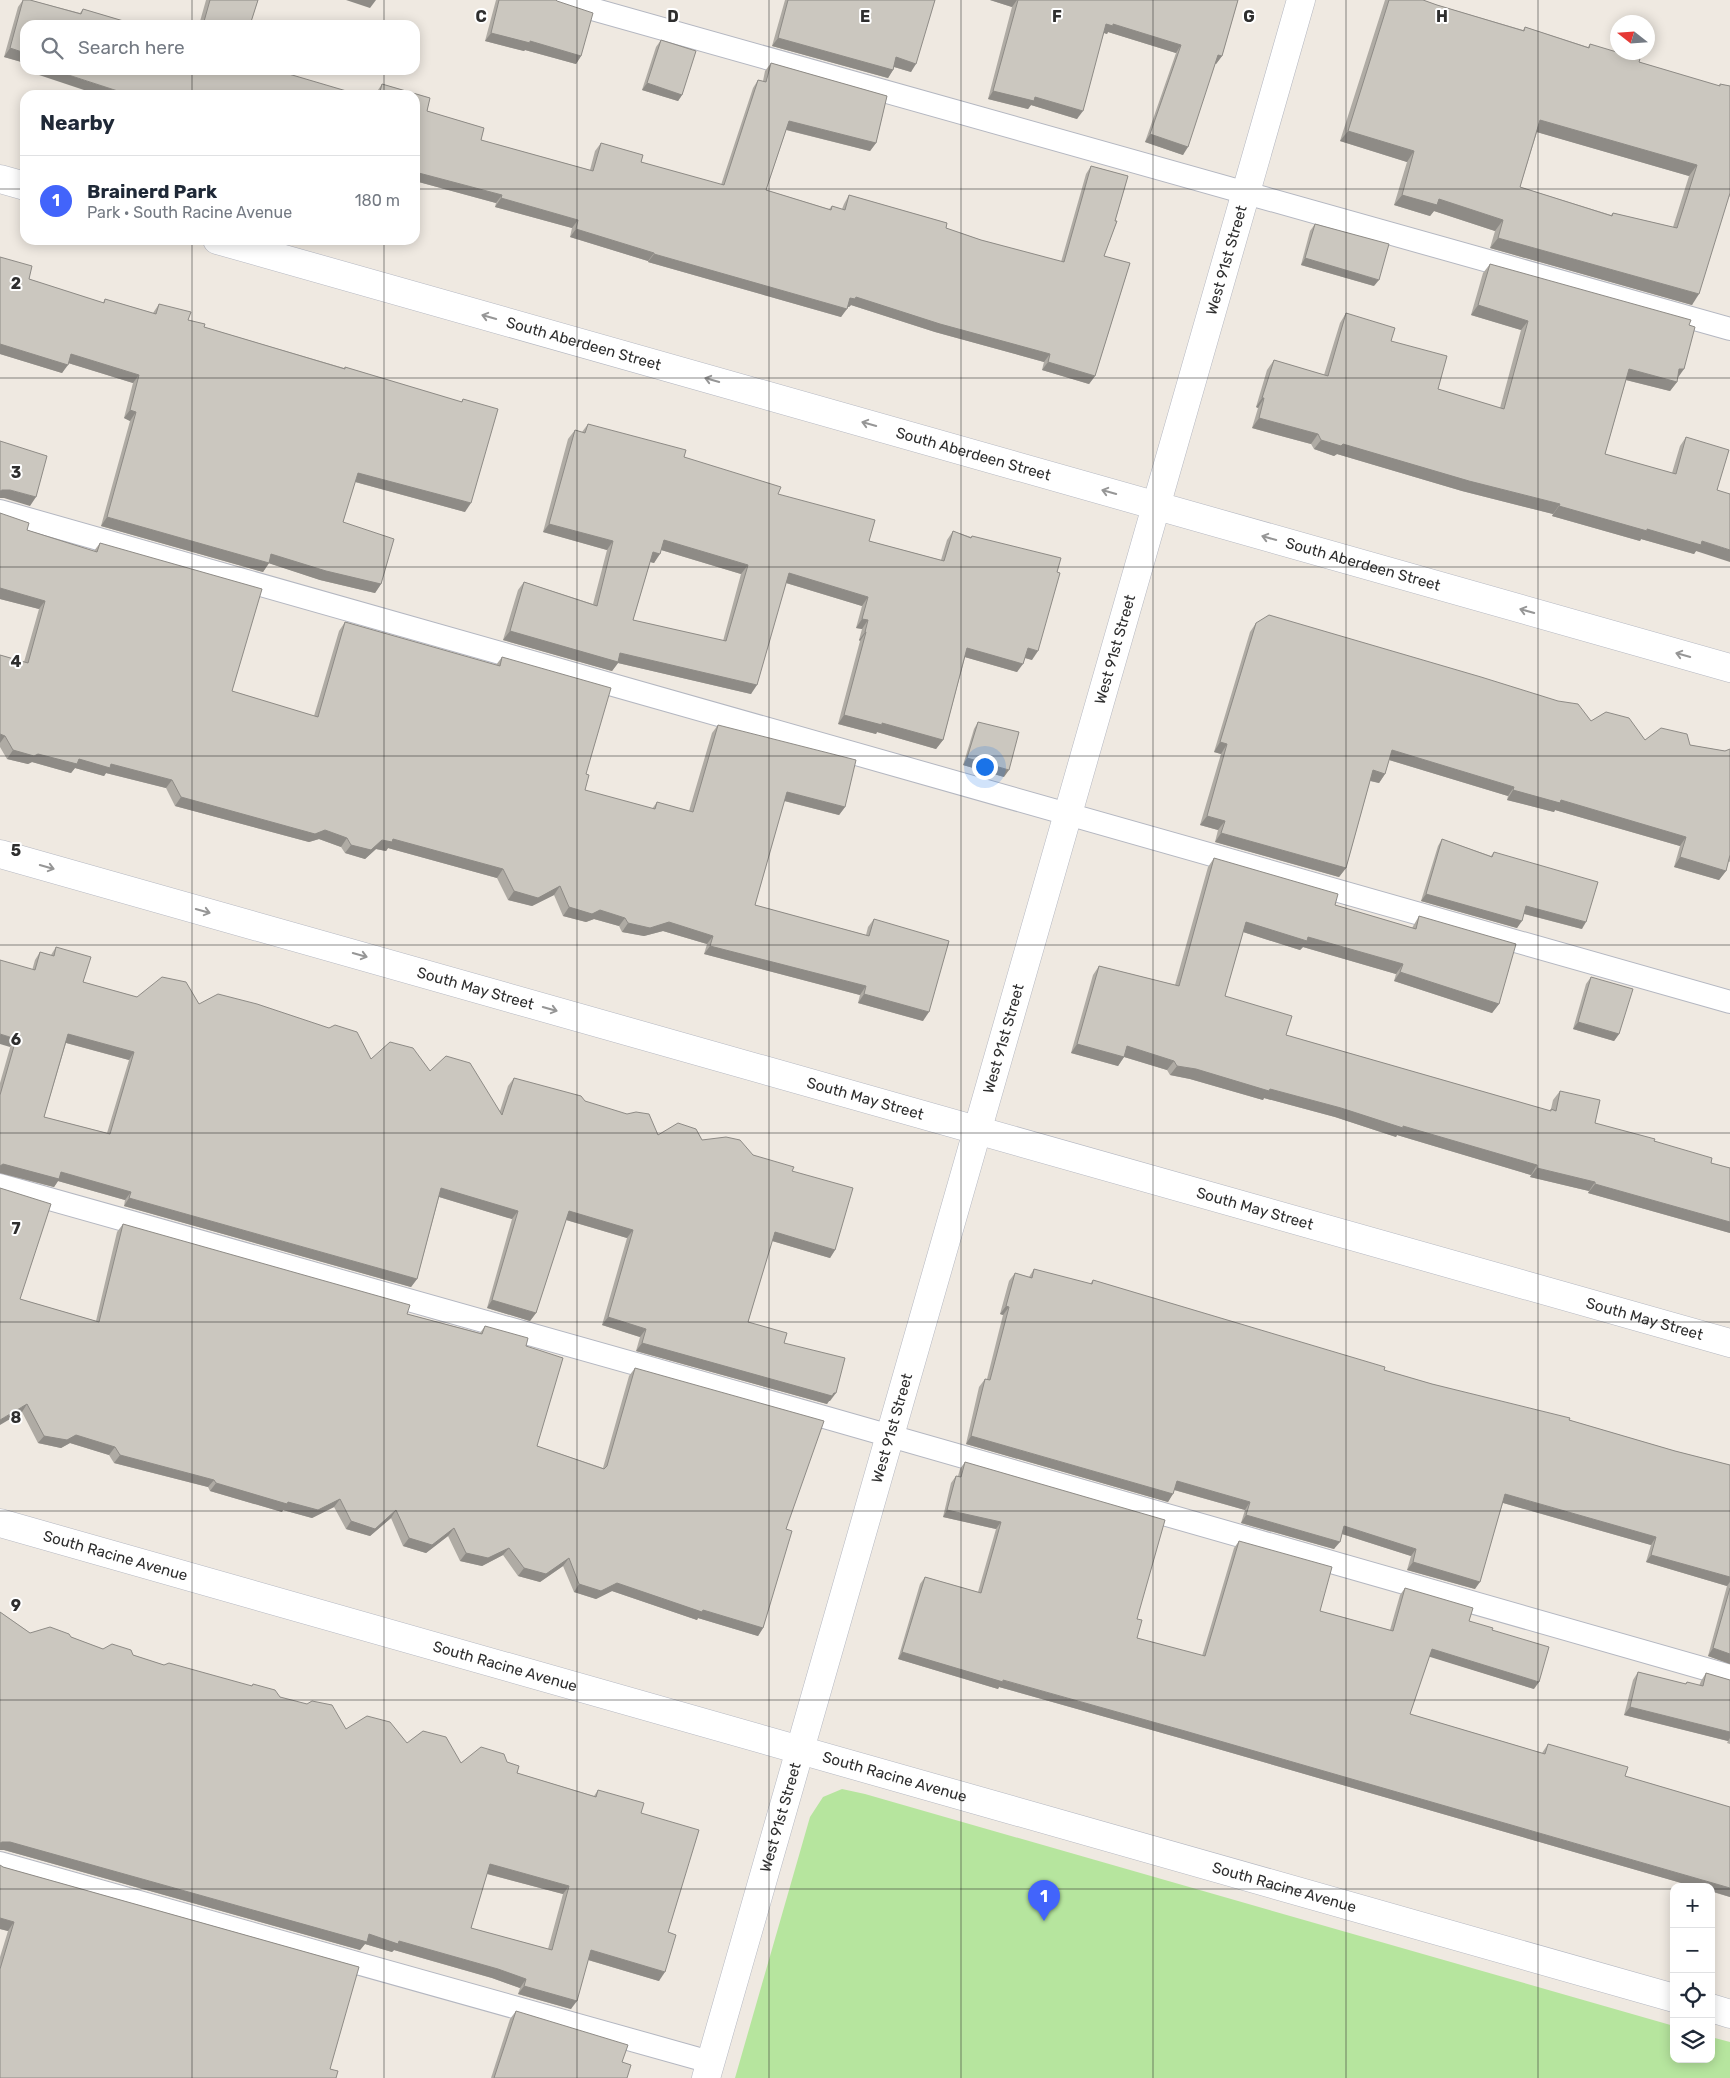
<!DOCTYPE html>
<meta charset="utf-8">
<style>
:root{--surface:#fff;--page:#f6f6f7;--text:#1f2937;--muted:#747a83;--line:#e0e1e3;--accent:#4264fb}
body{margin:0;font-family:Rubik,sans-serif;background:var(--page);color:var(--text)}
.controls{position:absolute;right:15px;bottom:15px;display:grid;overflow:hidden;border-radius:10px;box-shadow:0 2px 12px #0003}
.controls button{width:45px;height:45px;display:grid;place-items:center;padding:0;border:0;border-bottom:1px solid var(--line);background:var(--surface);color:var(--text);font:25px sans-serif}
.compass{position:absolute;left:1610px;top:15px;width:45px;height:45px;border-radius:50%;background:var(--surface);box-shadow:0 2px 12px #0003;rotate:287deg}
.you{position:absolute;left:984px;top:766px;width:18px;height:18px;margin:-12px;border:4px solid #fff;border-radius:50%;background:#1a73e8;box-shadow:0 0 0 8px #1a73e833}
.badge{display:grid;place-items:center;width:32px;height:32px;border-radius:50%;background:var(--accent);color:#fff;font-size:16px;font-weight:700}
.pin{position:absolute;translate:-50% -41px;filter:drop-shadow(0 1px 2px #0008)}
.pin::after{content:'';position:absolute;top:26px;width:18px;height:15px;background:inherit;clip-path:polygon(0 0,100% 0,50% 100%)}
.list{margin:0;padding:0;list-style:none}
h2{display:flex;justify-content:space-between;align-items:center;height:65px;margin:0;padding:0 20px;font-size:21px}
h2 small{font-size:16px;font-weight:400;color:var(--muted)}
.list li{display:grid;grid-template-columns:32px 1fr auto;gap:15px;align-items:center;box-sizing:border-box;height:90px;padding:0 20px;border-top:1px solid var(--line)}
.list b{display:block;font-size:19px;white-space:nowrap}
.list p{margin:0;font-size:16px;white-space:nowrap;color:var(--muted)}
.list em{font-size:16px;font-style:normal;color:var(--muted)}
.icon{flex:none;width:28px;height:28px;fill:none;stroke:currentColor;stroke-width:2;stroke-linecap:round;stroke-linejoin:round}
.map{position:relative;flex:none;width:1730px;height:2078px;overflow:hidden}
.search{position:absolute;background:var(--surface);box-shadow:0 2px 12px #0003;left:20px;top:20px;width:400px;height:55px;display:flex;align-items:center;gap:12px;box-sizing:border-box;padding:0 18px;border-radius:15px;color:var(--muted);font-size:19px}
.panel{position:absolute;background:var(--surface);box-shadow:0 2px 12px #0003;left:20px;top:90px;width:400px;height:155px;border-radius:15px}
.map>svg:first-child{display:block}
</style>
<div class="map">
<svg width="1730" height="2078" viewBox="0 0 1730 2078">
<rect width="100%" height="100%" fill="#efe9e1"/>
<path fill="#b6e59e" d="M842 1789 865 1794 1674 2026V2059H1711V2037L1730 2042V2078H735L810 1817 823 1797Z"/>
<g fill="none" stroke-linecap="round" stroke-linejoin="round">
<g stroke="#b4b7c1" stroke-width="24">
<g id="service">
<path d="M560 0 1730 329"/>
<path d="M0 511 1730 1002"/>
<path d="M0 1185 831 1419 1730 1676"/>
<path d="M0 1863 710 2062"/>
</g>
</g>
<g stroke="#b4b7c1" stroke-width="29">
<g id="minor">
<path d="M0 179 25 186"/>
<path id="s1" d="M217 240 1730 668"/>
<path id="s2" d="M0 854 1730 1343"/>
<path id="s3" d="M0 1523 1674 1998"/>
<path d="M1711 2008 1730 2014"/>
<path id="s4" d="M706 2078 1301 0"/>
</g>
</g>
<use href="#service" stroke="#fff" stroke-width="22"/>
<use href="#minor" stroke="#fff" stroke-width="28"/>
</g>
<g fill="#afaba4" fill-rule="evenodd">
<path d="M23 0H30L80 13 83 9 137 25H25V63L4 57 18 7Z"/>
<path d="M206 0H258L250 25H199Z"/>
<path d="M496 0H556L581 56 576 64 525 50 524 51 485 41Z"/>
<path d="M785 0H935L911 72 894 67 893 70 888 78 772 46Z"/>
<path d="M990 0H1238L1222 56 1216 64H1215L1183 155 1145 142 1176 53 1108 32 1107 34 1104 33 1077 119 1031 105 1028 109 988 99 1012 7Z"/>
<path d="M1385 0H1423L1437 5 1523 30 1525 27 1588 47 1590 44 1639 62 1719 86 1720 84 1730 86V196L1728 198 1692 305 1490 248 1495 231 1434 211 1430 216 1394 205 1407 162 1340 141ZM1537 132 1689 176 1673 227 1613 213 1611 215 1520 187Z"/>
<path d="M661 40 682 95 678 101 642 90 656 47Z"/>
<path d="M771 63 887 96 876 143 870 151 786 130 766 190 829 209 832 206 842 209 844 204 849 195 947 223 946 228 981 240 1061 262 1086 174 1091 166 1128 176 1115 221H1117L1104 256 1130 263 1095 376 1089 384 1042 370 1044 362 935 332 851 305 849 307H847L841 317 648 262V261L570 237 572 228 495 207 496 203 415 181V95H376V93L382 84 430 98 427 111 484 128 481 140 590 170 595 151 601 143 643 155 641 162 721 185 753 88 758 80 763 81 765 71Z"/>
<path d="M1315 224 1374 286 1301 265 1310 231Z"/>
<path d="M0 257 29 279 103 303 105 299 153 313 159 304 188 320 204 327 344 368 345 367 461 402 463 399 465 512 355 482 343 522 381 584 375 593 320 580 269 563 263 572 101 526 130 421 124 418 133 383 68 363 62 373 0 354Z"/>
<path d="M1490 264 1677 379V382L1670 391 1626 380 1605 454 1672 473 1680 446 1686 437 1696 551 1694 554 1641 539 1640 541 1552 516 1553 514 1462 491 1337 454 1334 456 1314 449 1311 444 1252 428 1258 408 1256 407 1267 370 1274 360 1324 375 1340 323 1346 313 1391 341 1438 389 1500 408 1521 330 1471 315 1483 273Z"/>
<path d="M588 424 684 457 778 494 869 541 941 560 947 540 953 531 971 537 972 536 1032 660 1025 658 1017 672 965 657 943 740 936 749 877 732 876 734 838 724 860 641 859 640 862 629 856 628 862 606 786 583 751 694 618 663 612 671 503 640 518 590 524 582 593 604 607 550 543 532 568 439 575 430 582 432ZM661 550 741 574 723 641 633 620 650 562 654 563Z"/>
<path d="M0 513 27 530 94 551 100 543 232 691 314 716 339 631 345 622 496 665 502 657 586 774 585 790 652 809 657 802 689 811 712 733 718 725 845 807 839 815 784 801 755 905 866 935 868 927 874 919 923 1021 858 1003 860 995 704 954 707 944 663 931 644 936 622 932 619 926 594 919 586 922 563 916 554 895 532 906 508 900 497 878 388 848 386 851 376 849 365 859 345 853 341 847 319 839 309 842 175 806 166 788 106 773 104 776 75 768 71 773 32 762 28 764 7 759 0 747V655L24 662 39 609 0 599Z"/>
<path d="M1256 623 1591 721 1645 740 1690 745 1725 751 1730 749V862L1728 861 1726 871 1719 880 1674 867 1680 846 1555 810 1554 812 1507 800 1508 796 1389 760 1385 774 1379 783 1370 781 1346 868 1339 877 1215 842 1218 830 1200 825 1221 754 1214 752 1250 632Z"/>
<path d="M978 722 1004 777 963 765 974 729Z"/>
<path d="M1442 839 1491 856 1494 852 1582 929 1524 914 1517 928 1421 901 1438 846Z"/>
<path d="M1214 858 1335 905 1412 928 1419 916 1499 1004 1492 1013 1394 981 1396 974 1303 947 1300 950 1243 932 1225 996 1286 1035 1550 1111 1551 1109 1553 1100 1560 1091 1595 1123 1654 1141 1711 1163 1730 1168V1233L1588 1193 1589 1191 1530 1177 1531 1175 1397 1135 1396 1137 1335 1117 1264 1098 1263 1100 1190 1079 1170 1075 1167 1070 1124 1057 1118 1066 1071 1053 1093 975 1099 966 1175 985 1208 867Z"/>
<path d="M56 947 83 982 137 997 199 1004 371 1059 430 1071 500 1111 508 1086 514 1078 585 1101 658 1135 702 1140 753 1155 792 1171 835 1250 830 1258 772 1241 748 1322 784 1343 830 1401H829L827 1404 636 1351 640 1337 602 1325 627 1238 566 1220 536 1313 530 1321 487 1308 512 1219 439 1197 417 1279 411 1287 124 1206 125 1200 58 1181 54 1187 0 1173V1083L35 960 40 952 51 955ZM66 1043 129 1060 107 1133 44 1117Z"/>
<path d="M1591 977 1619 1034 1614 1041 1573 1029 1586 984Z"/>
<path d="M123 1224 407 1314 480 1333 485 1326 526 1346 537 1446 603 1468 629 1376 635 1368 786 1529 763 1628 758 1636 698 1618 697 1620 612 1591 596 1599 574 1592 563 1566 540 1582 518 1576 503 1555 482 1566 460 1561 448 1536 426 1553 403 1546 391 1518 370 1536 346 1529 334 1507 312 1518 283 1510 282 1512 210 1491 208 1487 114 1463 109 1455 70 1443 61 1448 38 1443 22 1412 20 1299 96 1321 117 1232Z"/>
<path d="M1034 1269 1090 1284 1093 1280 1384 1370 1432 1384 1569 1420 1675 1451 1730 1465V1664L1708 1656 1727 1586 1646 1562 1651 1545 1503 1503 1475 1589 1407 1570 1411 1556 1342 1534 1334 1549 1241 1523 1245 1510 1174 1490 1168 1502 966 1444 979 1387 985 1379H987L1003 1315 1000 1314 1009 1281 1015 1273 1029 1277Z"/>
<path d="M965 1462 1137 1619V1638L1202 1656 1234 1548 1239 1541 1320 1611 1390 1630 1400 1595 1405 1588 1469 1621 1492 1630 1534 1689 1429 1656 1410 1714 1542 1753 1548 1744 1625 1776 1730 1807V1897L1180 1738 999 1687 998 1689 898 1659 920 1584 925 1577 978 1592 996 1529 943 1517 951 1483 956 1476H958L960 1469Z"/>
<path d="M0 1612 30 1633 71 1637 103 1649 133 1655 164 1665 280 1697 346 1729 407 1743 461 1763 507 1762 517 1773 594 1796 598 1790 641 1813 668 1932 659 1981 588 1960 571 2009 518 1994 520 1988 492 1978 394 1950 392 1952 365 1944 360 1950 4 1850H0ZM487 1874 563 1894 548 1949 471 1928Z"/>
<path d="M1638 1672 1685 1684 1687 1682 1699 1686 1701 1681 1706 1673 1730 1680V1744L1727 1743 1728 1741 1624 1715 1633 1680Z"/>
<path d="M0 1865 3 1867 359 1967 0 2078V1957L8 1931 0 1929Z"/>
<path d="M516 2011 622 2062 627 2078H491L510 2019Z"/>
</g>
<g fill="#8e8b86">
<path d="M346 0H376L370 8Z"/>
<path d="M990 0H1017L1012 7Z"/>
<path d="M1106 24H1113L1181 45 1176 53 1108 32 1107 34 1101 32Z"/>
<path d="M491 33 530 41 581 56 576 64 525 50 524 51 485 41Z"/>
<path d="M778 38 893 70 888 78 772 46Z"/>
<path d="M10 48 25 53V63L4 57Z"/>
<path d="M1218 55 1222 56 1216 64 1213 63Z"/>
<path d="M896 57 916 64 911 72 891 66Z"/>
<path d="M25 69V70H53L130 95H99L24 70Z"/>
<path d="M647 83 682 95 678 101 642 90Z"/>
<path d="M993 91 1035 97 1083 111 1077 119 1031 105 1028 109 988 99Z"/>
<path d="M1540 120 1697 165 1689 176 1533 131Z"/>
<path d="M789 121 876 143 870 151 783 129Z"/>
<path d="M1348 131 1414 151 1407 162 1340 141Z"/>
<path d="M1150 134 1188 147 1183 155 1145 142Z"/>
<path d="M415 172 502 195 496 203 415 181Z"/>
<path d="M1402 195 1439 199 1503 220 1495 231 1434 211 1430 216 1394 205Z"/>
<path d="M501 198 578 220 572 228 495 207Z"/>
<path d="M576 229 654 253 648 261 570 237Z"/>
<path d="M1498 238 1699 294 1692 305 1490 248Z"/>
<path d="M654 254 847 309 841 317 648 262Z"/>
<path d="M1305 258 1379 280 1374 286 1301 265Z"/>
<path d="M856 297 1050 354 1044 362 935 332 851 305 849 307 844 306 850 298Z"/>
<path d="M1478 305 1528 321 1521 330 1471 315Z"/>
<path d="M0 344 68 365 62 373 0 354Z"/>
<path d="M71 354 139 375 133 383 65 362Z"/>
<path d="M1048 362 1095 376 1089 384 1042 370Z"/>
<path d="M1629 369 1677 382 1670 391 1622 379Z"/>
<path d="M1679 369H1684L1677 379Z"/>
<path d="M1262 398H1264L1258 408 1256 407Z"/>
<path d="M130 410 136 412 130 421 124 418Z"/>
<path d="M1259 418 1318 434 1311 444 1252 428Z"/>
<path d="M1321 440 1343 444 1560 504 1553 514 1462 491 1337 454 1334 456 1314 449Z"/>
<path d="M358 473 471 503 465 512 352 481Z"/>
<path d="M2 490H10L36 497 30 506 4 498H0V491Z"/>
<path d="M1559 506 1647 529 1702 541 1730 550V562L1696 551 1694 554 1641 539 1640 541 1552 516Z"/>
<path d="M107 517 269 563 263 572 101 526Z"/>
<path d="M549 524 613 541 607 550 543 532Z"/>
<path d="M664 540 748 565 741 574 658 549Z"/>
<path d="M653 552 660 554 654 563 647 561Z"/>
<path d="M271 554 381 584 375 593 320 580 265 562Z"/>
<path d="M789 573 868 597 862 606 783 582Z"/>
<path d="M0 588 45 601 39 609 0 599Z"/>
<path d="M862 619 868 620 862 629 856 628Z"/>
<path d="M510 631 620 653 757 685 751 694 618 663 612 671 503 640Z"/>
<path d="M865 632H866L860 641 859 640Z"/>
<path d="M967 648 1023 664 1017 672 961 656Z"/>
<path d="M1028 648 1038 651 1032 660 1022 657Z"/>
<path d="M844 715 882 723 943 740 936 749 877 732 876 734 838 724Z"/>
<path d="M0 734 5 736 0 743Z"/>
<path d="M1220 742 1227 744 1221 754 1214 752Z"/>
<path d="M13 750 79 759 111 764 172 780 166 788 106 773 104 776 75 768 71 773 32 762 28 764 7 759Z"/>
<path d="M1392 750 1514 787 1508 796 1386 759Z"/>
<path d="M967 758 1009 770 1004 777 963 765Z"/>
<path d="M1373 770 1385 774 1379 783 1367 780Z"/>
<path d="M1513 790 1561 800 1686 837 1680 846 1555 810 1554 812 1507 800Z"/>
<path d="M787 792 845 807 839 815 781 800Z"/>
<path d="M181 797 325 830 347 838 341 847 319 839 309 842 175 806Z"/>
<path d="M1207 816 1225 821 1218 830 1200 825Z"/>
<path d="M1221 833 1346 868 1339 877 1215 842Z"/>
<path d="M393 839 503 869 497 878 388 848 386 851 376 849 365 859 345 853 351 845Z"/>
<path d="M1680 857 1726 871 1719 880 1674 867Z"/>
<path d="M560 886 554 895 532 906 508 900 514 891Z"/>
<path d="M1426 894 1522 921 1517 928 1421 901Z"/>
<path d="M1526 906 1586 922 1582 929 1521 913Z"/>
<path d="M569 907 600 910 625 918 619 926 594 919 586 922 563 916Z"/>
<path d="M669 922 713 936 707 944 663 931 644 936 622 932 628 923Z"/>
<path d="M1246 922 1308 937 1403 964 1396 974 1303 947 1300 950 1240 931Z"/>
<path d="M710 946 866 986 860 995 704 954Z"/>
<path d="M1400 972 1499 1004 1492 1013 1394 981Z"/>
<path d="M864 994 929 1012 923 1021 858 1003Z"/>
<path d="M1578 1022 1619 1034 1614 1041 1573 1029Z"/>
<path d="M0 1034 16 1039 10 1047 0 1044Z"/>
<path d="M68 1034 134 1052 129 1060 63 1042Z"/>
<path d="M1077 1044 1124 1057 1118 1066 1071 1053Z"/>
<path d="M1127 1046 1174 1061 1167 1070 1121 1056Z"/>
<path d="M1177 1066 1196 1069 1341 1108 1537 1165 1531 1175 1397 1135 1396 1137 1335 1117 1264 1098 1263 1100 1190 1079 1170 1075Z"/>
<path d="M3 1164 61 1172 131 1192 125 1200 58 1181 54 1187 0 1173V1166Z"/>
<path d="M1537 1168 1595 1182 1589 1191 1530 1177Z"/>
<path d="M1595 1184 1730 1222V1233L1588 1193Z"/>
<path d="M441 1188 518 1211 512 1219 436 1196Z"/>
<path d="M129 1198 417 1279 411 1287 124 1206Z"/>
<path d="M569 1211 633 1230 627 1238 563 1219Z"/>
<path d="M775 1232 835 1250 830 1258 769 1240Z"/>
<path d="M492 1300 536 1313 530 1321 487 1308Z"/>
<path d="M1006 1306 1009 1307 1003 1315 1000 1314Z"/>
<path d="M608 1317 646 1329 640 1337 602 1325Z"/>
<path d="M642 1343 834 1393H836L830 1401H829L827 1404 636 1351Z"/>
<path d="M27 1404 22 1412 0 1425V1420Z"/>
<path d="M76 1435 115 1447 109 1455 70 1443 61 1448 38 1443 44 1436Z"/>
<path d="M971 1436 1173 1494 1168 1502 966 1444Z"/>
<path d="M120 1455 214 1480 208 1487 114 1463Z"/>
<path d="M1177 1481 1250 1502 1245 1510 1171 1489Z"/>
<path d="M216 1483 288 1502 340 1499 334 1507 312 1518 283 1510 282 1512 210 1491Z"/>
<path d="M1505 1494 1656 1537 1651 1545 1500 1502Z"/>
<path d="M396 1510 391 1518 370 1536 346 1529 351 1521Z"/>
<path d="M947 1510 1001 1522 996 1529 943 1517Z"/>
<path d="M1246 1515 1340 1542 1334 1549 1241 1523Z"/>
<path d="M1344 1526 1416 1549 1411 1556 1339 1533Z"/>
<path d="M454 1528 448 1536 426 1553 403 1546 409 1538Z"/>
<path d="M509 1548 503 1555 482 1566 460 1561 466 1553Z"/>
<path d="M1651 1555 1730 1577V1582L1727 1586 1646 1562Z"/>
<path d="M569 1558 563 1566 540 1582 518 1576 524 1568Z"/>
<path d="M1413 1562 1480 1582 1475 1589 1407 1570Z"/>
<path d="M617 1583 703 1610 763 1628 758 1636 698 1618 697 1620 612 1591 596 1599 574 1592 579 1584Z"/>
<path d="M1713 1648 1730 1654V1664L1708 1656Z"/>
<path d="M1432 1649 1539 1682 1534 1689 1427 1656Z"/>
<path d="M902 1652 1185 1731 1730 1888V1897L1711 1891V1887H1695L1180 1738 999 1687 998 1689 898 1659Z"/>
<path d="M1630 1707 1730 1732V1738L1728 1741 1624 1715Z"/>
<path d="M2 1842H10L369 1934 399 1941 498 1969 526 1979 520 1988 492 1978 394 1950 392 1952 365 1944 360 1950 4 1850H0V1843Z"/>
<path d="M490 1864 569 1886 563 1894 484 1873Z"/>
<path d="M0 1918 14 1922 8 1931 0 1929Z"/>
<path d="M591 1950 665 1972 659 1981 585 1959Z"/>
<path d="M524 1986 577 2001 571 2009 518 1994Z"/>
</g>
<g fill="#cbc7bf" stroke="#8e8b86" fill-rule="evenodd">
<path d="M23 0H30L81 14 83 9 137 25H25V53L10 48Z"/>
<path d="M210 0H258L250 25H203Z"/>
<path d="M499 0H556L557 1 593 13 581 56 530 41V43L491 33Z"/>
<path d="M788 0H935L916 64 896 57 893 70 778 38Z"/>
<path d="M1018 0H1238L1222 56 1218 55 1188 147 1150 134 1181 45 1113 24V26L1106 24 1083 111 1035 97 1034 101 993 91Z"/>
<path d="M1389 0H1423L1437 5 1524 31 1525 27 1589 48 1590 44 1640 59 1639 62 1720 86V84L1730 86V193L1699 294 1498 238 1503 220 1439 199 1437 205 1402 195 1414 151 1348 131ZM1540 120 1697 165 1677 228 1613 213 1612 216 1520 187Z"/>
<path d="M661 40 696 51 682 95 647 83Z"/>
<path d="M771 63 887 96 876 143 789 121 766 190 831 210 832 206 845 210 849 195 947 223 946 228 981 240 1064 262 1091 166 1128 176 1115 221H1117L1104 256 1130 263 1095 376 1048 362 1050 354 940 324 856 297 855 299 850 298 847 309 654 254V253L576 229 578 220 501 198 502 195 415 172V95H379L382 84 430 98 427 111 484 128 481 140 593 171 601 143 643 155 641 162 724 185 758 80 766 82Z"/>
<path d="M53 70H283L282 72 360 95H130Z"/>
<path d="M1315 224 1389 244 1379 280 1305 258Z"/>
<path d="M0 257 32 266 29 279 104 303 105 299 156 314 159 304 191 312 188 320 205 324 204 327 345 369V367L462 402 463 399 498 409 471 503 358 473 343 522 394 539 381 584 326 571 271 554 269 563 107 517 136 412 130 410 139 375 71 354 68 365 0 344Z"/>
<path d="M1490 264 1691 320 1689 325 1695 327 1684 369H1679L1677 382 1629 369 1605 454 1676 474 1686 437 1729 450 1717 490 1730 494V550L1702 541 1701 545 1647 529V531L1559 506 1560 504 1469 481 1343 444 1341 446 1321 440 1318 434 1259 418 1264 398H1262L1274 360 1328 376 1346 313 1395 328 1391 341 1447 356 1438 389 1504 409 1528 321 1478 305Z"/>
<path d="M588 424 686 450 684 457 781 487 778 494 875 520 869 541 944 561 953 531 971 538 972 536 1061 558 1057 572 1060 573 1038 651 1028 648 1023 664 967 648 943 740 882 723V725L844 715 866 632H865L868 620 862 619 868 597 789 573 757 685 620 653 618 662 510 631 524 582 597 606 613 541 549 524 575 430 585 433ZM664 540 748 565 726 641 633 620 653 552 660 554Z"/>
<path d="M0 441 47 456 36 497 10 490H2L0 491Z"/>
<path d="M0 513 29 523 27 530 97 552 100 543 262 589 232 691 318 717 345 622 500 666 502 657 611 688 586 774 589 775 585 790 655 809 657 802 693 812 718 725 856 760 845 807 787 792 755 905 869 936 874 919 949 941 929 1012 864 994 866 986 710 946 713 936 669 922 650 928 628 923 625 918 600 910 592 914 569 907 560 886 538 898 514 891 503 869 393 839 392 842 382 840 371 850 351 845 347 838 325 830 315 834 181 797 172 780 111 764 110 768 79 759 77 764 38 754 34 756 13 750 5 736 0 734V655L28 663 45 601 0 588Z"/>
<path d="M1269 615 1481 677 1558 701 1578 704 1591 721 1606 712 1629 718 1645 740 1661 728 1687 734 1690 745 1725 751 1730 749V855L1726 871 1680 857 1686 837 1561 800 1560 803 1513 790 1514 787 1392 750 1385 774 1373 770 1346 868 1221 833 1225 821 1207 816 1227 744 1220 742 1256 623Z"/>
<path d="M978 722 1019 732 1009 770 967 758Z"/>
<path d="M1442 839 1492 857 1494 852 1598 882 1586 922 1526 906 1522 921 1426 894Z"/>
<path d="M1214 858 1338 894 1335 905 1416 929 1419 916 1516 944 1499 1004 1400 972 1403 964 1308 937 1307 941 1246 922 1225 996 1292 1016 1286 1035 1551 1111V1109L1556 1111 1560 1091 1600 1100 1595 1123 1655 1139 1654 1141 1712 1158 1711 1163 1730 1168V1222L1595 1184V1182L1537 1168V1165L1403 1126V1128L1341 1108 1270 1089 1269 1091 1196 1069 1177 1066 1174 1061 1127 1046 1124 1057 1077 1044 1099 966 1179 986Z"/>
<path d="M56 947 91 957 83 982 137 997 162 977 186 982 199 1004 218 994 257 1004 329 1028 335 1025 357 1032 371 1059 390 1042 413 1048 430 1071 446 1056 470 1063 502 1115 514 1078 581 1096 585 1101 627 1114 636 1112 649 1114 658 1135 678 1123 696 1129 702 1140 726 1137 740 1140 753 1155 794 1167 792 1171 853 1188 835 1250 775 1232 748 1322 787 1333 784 1343 845 1358 836 1393H834L832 1396 642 1343 646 1329 608 1317 633 1230 569 1211 536 1313 492 1300 518 1211 441 1188 417 1279 129 1198 131 1192 61 1172 59 1179 3 1164 0 1166V1095L16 1039 0 1034V960L35 970 40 952 54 956ZM68 1034 134 1052 110 1134 44 1117Z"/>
<path d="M1591 977 1633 989 1619 1034 1578 1022Z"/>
<path d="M0 1188 51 1204 20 1299 99 1322 123 1224 410 1305 407 1314 482 1334 485 1326 528 1338 526 1346 563 1358 537 1446 604 1469 607 1466 635 1368 824 1421 786 1529 792 1531 763 1628 703 1610 702 1612 617 1583 601 1591 579 1584 569 1558 546 1574 524 1568 509 1548 488 1558 466 1553 454 1528 432 1545 409 1538 396 1510 375 1529 351 1521 340 1499 318 1510 288 1502 287 1504 216 1483 214 1480 120 1455 115 1447 76 1435 67 1440 44 1436 27 1404 0 1420Z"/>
<path d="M1034 1269 1092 1284 1093 1280 1385 1367 1384 1370 1432 1384 1570 1418 1569 1420 1675 1451 1730 1465V1577L1651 1555 1656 1537 1505 1494 1480 1582 1413 1562 1416 1549 1344 1526 1340 1542 1246 1515 1250 1502 1177 1481 1173 1494 971 1436 985 1379 990 1380 1009 1307 1006 1306 1015 1273 1032 1278Z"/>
<path d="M965 1462 1165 1520 1137 1619 1142 1620 1137 1638 1205 1656 1239 1541 1332 1567 1320 1611 1393 1631 1405 1588 1473 1608 1469 1621 1493 1628 1492 1630 1549 1647 1539 1682 1432 1649 1410 1714 1545 1754 1548 1744 1628 1767 1625 1776 1730 1807V1888L1185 1731 1003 1680V1682L902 1652 925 1577 981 1593 1001 1522 947 1510 956 1476 961 1477Z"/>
<path d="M1730 1588V1654L1713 1648Z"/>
<path d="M0 1612 30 1633 50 1627 69 1634 71 1637 103 1649 112 1644 131 1650 133 1655 164 1665 169 1663 252 1686 253 1684 275 1690 280 1697 307 1704 312 1701 332 1705 346 1729 367 1716 390 1722 407 1743 423 1731 446 1737 461 1763 481 1747 504 1754 507 1762 519 1766 517 1773 596 1797 598 1790 644 1803 641 1813 699 1830 668 1932 676 1935 665 1972 591 1950 577 2001 524 1986 526 1979 498 1969 399 1941 398 1944 369 1934 367 1942 10 1842H2L0 1843ZM490 1864 569 1886 552 1950 471 1928Z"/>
<path d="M1638 1672 1686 1684 1687 1682 1703 1686 1706 1673 1730 1680V1732L1630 1707Z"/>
<path d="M0 1865 3 1867 359 1967 330 2069 338 2071 336 2078H0V1969L14 1922 0 1918Z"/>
<path d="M516 2011 628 2045 622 2062 631 2065 627 2078H494Z"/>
</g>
<defs><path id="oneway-shaft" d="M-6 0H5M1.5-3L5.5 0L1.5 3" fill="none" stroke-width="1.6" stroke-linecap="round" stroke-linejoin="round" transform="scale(1.25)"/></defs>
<g stroke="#969696">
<use href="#oneway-shaft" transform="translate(489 317) rotate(-164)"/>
<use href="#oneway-shaft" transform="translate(712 380) rotate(-164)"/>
<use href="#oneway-shaft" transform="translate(869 424) rotate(-164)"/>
<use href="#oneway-shaft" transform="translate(1109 492) rotate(-164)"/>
<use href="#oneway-shaft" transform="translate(1269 538) rotate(-164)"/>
<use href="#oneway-shaft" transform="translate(1527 611) rotate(-164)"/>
<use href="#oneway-shaft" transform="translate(1683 655) rotate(-164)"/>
<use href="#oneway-shaft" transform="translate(47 867) rotate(16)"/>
<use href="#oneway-shaft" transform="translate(203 911) rotate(16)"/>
<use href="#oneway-shaft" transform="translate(360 955) rotate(16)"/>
<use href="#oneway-shaft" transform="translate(550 1009) rotate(16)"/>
</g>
<path fill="none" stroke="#2e2e2e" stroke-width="1" stroke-opacity="0.55" d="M192 0V25M384 0V25M577 0V2078M769 0V2078M961 0V2078M1153 0V2078M1346 0V2078M1538 0V2078M192 70V95M384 70V95M0 189H25M415 189H1730M192 240V2078M384 240V2078M0 378H1730M0 567H1730M0 756H1730M0 945H1730M0 1133H1730M0 1322H1730M0 1511H1730M0 1700H1730M0 1889H1674M1711 1889H1730"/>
<g text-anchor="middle" stroke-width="4" stroke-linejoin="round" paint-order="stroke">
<g font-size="15" fill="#2e2e2e" stroke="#fff">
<text dy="5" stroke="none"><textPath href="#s4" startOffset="1891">West 91st Street</textPath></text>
<text dy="5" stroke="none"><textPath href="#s1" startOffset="381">South Aberdeen Street</textPath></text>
<text dy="5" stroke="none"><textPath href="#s1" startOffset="786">South Aberdeen Street</textPath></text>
<text dy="5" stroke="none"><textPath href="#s1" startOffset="1191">South Aberdeen Street</textPath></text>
<text dy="5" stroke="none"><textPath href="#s4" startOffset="1486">West 91st Street</textPath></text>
<text dy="5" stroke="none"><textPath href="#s2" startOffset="494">South May Street</textPath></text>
<text dy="5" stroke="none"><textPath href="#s4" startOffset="1081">West 91st Street</textPath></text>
<text dy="5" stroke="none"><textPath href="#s2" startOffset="899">South May Street</textPath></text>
<text dy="5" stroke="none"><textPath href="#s2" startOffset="1304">South May Street</textPath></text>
<text dy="5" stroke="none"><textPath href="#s2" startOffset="1709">South May Street</textPath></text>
<text dy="5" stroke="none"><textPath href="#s4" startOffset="676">West 91st Street</textPath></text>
<text dy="5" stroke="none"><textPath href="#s3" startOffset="120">South Racine Avenue</textPath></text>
<text dy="5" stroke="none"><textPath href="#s3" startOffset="525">South Racine Avenue</textPath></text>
<text dy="5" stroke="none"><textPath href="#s3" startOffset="930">South Racine Avenue</textPath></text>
<text dy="5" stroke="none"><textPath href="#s4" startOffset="271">West 91st Street</textPath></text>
<text dy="5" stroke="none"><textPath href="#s3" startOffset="1335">South Racine Avenue</textPath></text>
</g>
</g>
<g font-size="16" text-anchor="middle" font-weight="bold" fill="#2e2e2e" stroke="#fff" stroke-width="4" stroke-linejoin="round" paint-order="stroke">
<text x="481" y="22">C</text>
<text x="673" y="22">D</text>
<text x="865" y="22">E</text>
<text x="1057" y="22">F</text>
<text x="1249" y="22">G</text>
<text x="1442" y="22">H</text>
<text x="16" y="289">2</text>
<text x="16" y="478">3</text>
<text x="16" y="667">4</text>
<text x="16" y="856">5</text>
<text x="16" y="1045">6</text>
<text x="16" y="1234">7</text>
<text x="16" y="1423">8</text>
<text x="16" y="1611">9</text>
</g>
</svg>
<div class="controls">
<button>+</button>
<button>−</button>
<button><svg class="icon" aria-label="locate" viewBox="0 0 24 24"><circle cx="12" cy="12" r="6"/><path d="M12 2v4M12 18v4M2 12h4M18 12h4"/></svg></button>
<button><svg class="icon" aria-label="layers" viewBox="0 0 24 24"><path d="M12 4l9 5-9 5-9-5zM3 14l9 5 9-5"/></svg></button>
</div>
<svg class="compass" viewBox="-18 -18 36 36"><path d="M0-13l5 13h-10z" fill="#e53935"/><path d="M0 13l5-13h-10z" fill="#747a83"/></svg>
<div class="you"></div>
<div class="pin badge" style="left:1044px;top:1921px">1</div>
<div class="search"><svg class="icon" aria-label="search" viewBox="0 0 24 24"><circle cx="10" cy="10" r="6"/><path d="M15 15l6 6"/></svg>Search here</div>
<section class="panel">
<h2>Nearby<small></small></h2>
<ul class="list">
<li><span class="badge">1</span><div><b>Brainerd Park</b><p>Park · South Racine Avenue</p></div><em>180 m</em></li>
</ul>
</section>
</div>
